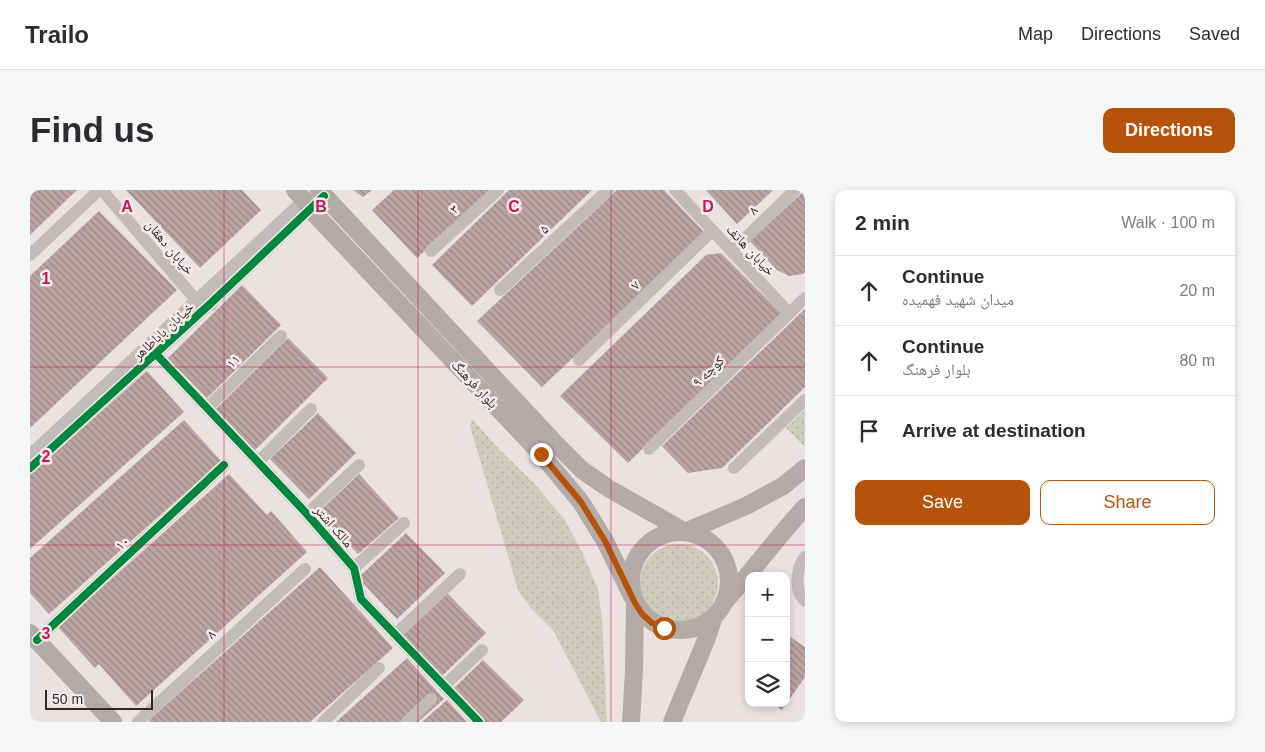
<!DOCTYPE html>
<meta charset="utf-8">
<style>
:root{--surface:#fff;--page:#f7f7f7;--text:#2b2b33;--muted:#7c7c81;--line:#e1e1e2;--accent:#b45309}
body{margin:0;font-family:Arial,"Noto Naskh Arabic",sans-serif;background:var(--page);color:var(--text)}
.controls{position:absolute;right:15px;bottom:15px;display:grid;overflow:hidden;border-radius:10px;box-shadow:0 2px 8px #0003}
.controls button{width:45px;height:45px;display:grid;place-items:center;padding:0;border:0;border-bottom:1px solid var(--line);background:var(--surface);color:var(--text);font:25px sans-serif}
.scale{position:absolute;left:15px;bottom:12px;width:108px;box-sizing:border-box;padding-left:5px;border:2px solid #332827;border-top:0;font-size:14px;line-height:18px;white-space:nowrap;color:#332827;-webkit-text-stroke:4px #f7ebe7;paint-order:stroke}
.stop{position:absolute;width:15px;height:15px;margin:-11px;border:4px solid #b45309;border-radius:50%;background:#fff}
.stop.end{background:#b45309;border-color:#fff;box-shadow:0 1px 5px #0008}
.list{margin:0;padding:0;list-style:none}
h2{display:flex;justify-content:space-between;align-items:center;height:65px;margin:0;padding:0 20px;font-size:21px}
h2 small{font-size:16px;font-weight:400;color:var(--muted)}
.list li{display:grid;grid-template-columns:32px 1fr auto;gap:15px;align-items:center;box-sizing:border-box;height:70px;padding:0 20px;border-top:1px solid var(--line)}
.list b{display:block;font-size:19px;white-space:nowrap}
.list p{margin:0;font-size:16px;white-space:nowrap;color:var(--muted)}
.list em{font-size:16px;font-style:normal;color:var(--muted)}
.actions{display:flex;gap:10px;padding:15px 20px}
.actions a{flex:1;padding:11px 0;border:1px solid var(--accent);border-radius:10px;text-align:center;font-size:18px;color:var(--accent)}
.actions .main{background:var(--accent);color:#fff}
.icon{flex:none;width:28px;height:28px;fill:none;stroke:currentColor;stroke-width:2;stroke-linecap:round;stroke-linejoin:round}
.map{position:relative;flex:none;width:775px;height:532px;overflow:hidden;border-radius:10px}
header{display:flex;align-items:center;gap:30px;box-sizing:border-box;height:70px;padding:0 25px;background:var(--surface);border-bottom:1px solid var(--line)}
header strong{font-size:24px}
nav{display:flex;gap:28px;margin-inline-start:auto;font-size:18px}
.intro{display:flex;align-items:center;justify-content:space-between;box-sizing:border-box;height:120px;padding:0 30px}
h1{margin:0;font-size:35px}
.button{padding:12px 22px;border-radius:10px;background:var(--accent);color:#fff;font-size:18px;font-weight:700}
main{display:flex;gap:30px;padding:0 30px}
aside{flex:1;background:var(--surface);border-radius:10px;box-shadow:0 2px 8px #0003}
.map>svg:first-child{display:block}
</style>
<header>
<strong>Trailo</strong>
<nav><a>Map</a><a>Directions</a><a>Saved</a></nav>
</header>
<div class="intro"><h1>Find us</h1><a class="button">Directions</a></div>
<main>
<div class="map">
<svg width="775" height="532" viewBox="0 0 775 532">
<defs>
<pattern id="grass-dots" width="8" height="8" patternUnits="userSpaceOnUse" patternTransform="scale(1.25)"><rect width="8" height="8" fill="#cecdbb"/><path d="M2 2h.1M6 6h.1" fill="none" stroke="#b1b0a1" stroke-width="1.8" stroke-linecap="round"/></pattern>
<pattern id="building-back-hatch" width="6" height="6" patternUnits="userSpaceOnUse" patternTransform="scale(1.25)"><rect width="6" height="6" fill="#bca4a2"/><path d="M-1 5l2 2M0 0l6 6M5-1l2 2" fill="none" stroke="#998684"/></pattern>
</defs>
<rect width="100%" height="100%" fill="#eae2df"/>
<g fill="url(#grass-dots)">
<path d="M775 220V256H774L756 238Z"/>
<path d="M442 229 470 260 504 293 535 330 552 362 568 399 572 429 577 532H571L523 440 500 417 488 400 440 236Z"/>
<circle cx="649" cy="393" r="39"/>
</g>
<g fill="url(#building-back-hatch)">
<path d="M0 0H47L0 45Z"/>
<path d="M96 0H212L231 20 170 78Z"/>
<path d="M323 0H342L333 7Z"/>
<path d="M364 0H459L387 68 342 20Z"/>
<path d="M479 0H562L442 116 402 75Z"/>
<path d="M587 0H634L675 43 512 197 447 131Z"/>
<path d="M676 0H743L707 34Z"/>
<path d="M775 0V82L773 84 759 86 747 80 720 51Z"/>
<path d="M69 21 147 100 0 238V86Z"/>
<path d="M691 63 751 123 598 273 530 206 676 65Z"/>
<path d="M212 95 251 135 177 208 138 168Z"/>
<path d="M775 119V197L692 278 658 283 632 256Z"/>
<path d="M258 148 298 188 224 261 184 221Z"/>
<path d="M117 181 154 222 0 359V285Z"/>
<path d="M288 223 326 263 279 309 240 269Z"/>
<path d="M154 230 191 271 19 424 0 403V368Z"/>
<path d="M199 284 237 325 241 321 277 362 106 516 69 474 65 478 28 437Z"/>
<path d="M329 284 369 328 328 364 288 323Z"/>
<path d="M376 343 415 383 367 429 328 388Z"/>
<path d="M290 377 363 458 280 532H120L119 530Z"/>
<path d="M417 403 456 443 409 489 369 449Z"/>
<path d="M756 444 775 457V487L752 520 742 513H756Z"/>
<path d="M377 468 414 509 388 532H306Z"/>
<path d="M453 470 494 510 471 532H455L423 499Z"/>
<path d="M417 510 437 532H392Z"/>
</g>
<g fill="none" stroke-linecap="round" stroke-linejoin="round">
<g stroke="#c3bbb8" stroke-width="12">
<path d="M72 0 166 110"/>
<path d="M645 0 759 123"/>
<path d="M401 61 468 0"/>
<path d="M702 61 765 0"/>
<path d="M0 65 69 0"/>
<path d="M470 100 578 0"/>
<path d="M126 164 277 324 324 378 331 409 449 532"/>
<path d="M549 170 682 41"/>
<path d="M177 218 251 146"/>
<path d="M619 259 775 108"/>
<path d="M0 265 274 10"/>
<path d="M228 272 281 219"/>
<path d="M0 278 180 114 280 19"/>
<path d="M704 278 775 210"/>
<path d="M277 324 329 275"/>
<path d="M775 367C768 375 765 393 770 404 771 406 773 408 775 411"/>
<path d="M324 378 374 333"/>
<path d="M365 445 430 384"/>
<path d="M7 450 194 275"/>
<path d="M414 496 452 460"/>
<path d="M108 532 275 379"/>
<path d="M293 532 349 478"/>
<path d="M377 532 401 509"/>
</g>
<path stroke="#c3bbb8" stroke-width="15" d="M166 110 180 114"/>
<g stroke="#b4aba9" stroke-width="18">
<path d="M265 0 274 10 280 19 511 264 551 312 575 351 602 406"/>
<path d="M289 0 523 251 552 280 578 298 652 340"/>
<path d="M657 341 716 316 753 296 775 278"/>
<circle cx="650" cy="391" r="49"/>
<path d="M696 410C723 381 747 347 775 317"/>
<path d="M0 443 83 532"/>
<path d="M601 532 604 481 605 413"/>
<path d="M642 532 676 450 684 427"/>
</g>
<g stroke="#f7ebe7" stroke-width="11">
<g id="cycleway">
<path d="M126 164 277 324 324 378 331 409 449 532"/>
<path d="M0 278 180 114 294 6"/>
<path d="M7 450 194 275"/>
</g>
</g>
<use href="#cycleway" stroke="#00873e" stroke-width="8"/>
</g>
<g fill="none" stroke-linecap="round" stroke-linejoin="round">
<path stroke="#b45309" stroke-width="6" d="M511 264 551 312 575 351 605 413 612 424 622 433 634 438"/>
</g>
<path fill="none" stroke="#c2185b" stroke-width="1" stroke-opacity="0.55" d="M194 0V532M388 0V532M581 0V532M0 177H775M0 355H775"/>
<g text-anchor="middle" stroke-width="5" stroke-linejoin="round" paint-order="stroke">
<g font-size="14" fill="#332827" stroke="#f7ebe7">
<text transform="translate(424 19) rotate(-42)" y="5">۳</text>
<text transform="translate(723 20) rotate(-44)" y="5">۸</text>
<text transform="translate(514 39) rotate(-43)" y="5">۵</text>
<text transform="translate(140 57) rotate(50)" y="5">خیابان دهقان</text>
<text transform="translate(721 60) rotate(47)" y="5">خیابان هاتف</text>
<text transform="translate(605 95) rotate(-44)" y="5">۷</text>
<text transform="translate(133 141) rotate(-43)" y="5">خیابان باباطاهر</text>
<text transform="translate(203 171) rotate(-44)" y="5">۱۱</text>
<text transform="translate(678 181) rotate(-44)" y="5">کوچه ۹</text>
<text transform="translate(445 194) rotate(47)" y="5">بلوار فرهنگ</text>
<text transform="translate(304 336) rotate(49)" y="5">مالک اشتر</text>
<text transform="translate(92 353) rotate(-43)" y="5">۱۰</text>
<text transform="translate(181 444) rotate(-43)" y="5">۸</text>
</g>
</g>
<g font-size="16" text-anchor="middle" font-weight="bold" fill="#c2185b" stroke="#f7ebe7" stroke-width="5" stroke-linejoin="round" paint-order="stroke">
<text x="97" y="22">A</text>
<text x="291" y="22">B</text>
<text x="484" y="22">C</text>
<text x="678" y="22">D</text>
<text x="16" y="94">1</text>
<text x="16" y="272">2</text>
<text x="16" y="449">3</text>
</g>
</svg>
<div class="controls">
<button>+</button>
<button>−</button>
<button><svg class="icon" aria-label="layers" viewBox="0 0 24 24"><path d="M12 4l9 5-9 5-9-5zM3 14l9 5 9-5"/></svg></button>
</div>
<div class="scale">50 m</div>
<div class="stop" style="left:634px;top:438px"></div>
<div class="stop end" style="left:511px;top:264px"></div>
</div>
<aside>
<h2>2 min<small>Walk · 100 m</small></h2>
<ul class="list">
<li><svg class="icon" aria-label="ahead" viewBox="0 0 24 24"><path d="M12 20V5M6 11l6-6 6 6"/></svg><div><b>Continue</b><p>میدان شهید فهمیده</p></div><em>20 m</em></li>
<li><svg class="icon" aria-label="ahead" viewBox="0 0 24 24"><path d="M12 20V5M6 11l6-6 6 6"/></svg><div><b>Continue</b><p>بلوار فرهنگ</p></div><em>80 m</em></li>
<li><svg class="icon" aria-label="arrive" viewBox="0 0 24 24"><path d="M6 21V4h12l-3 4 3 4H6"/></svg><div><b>Arrive at destination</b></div></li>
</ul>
<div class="actions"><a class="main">Save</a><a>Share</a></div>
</aside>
</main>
